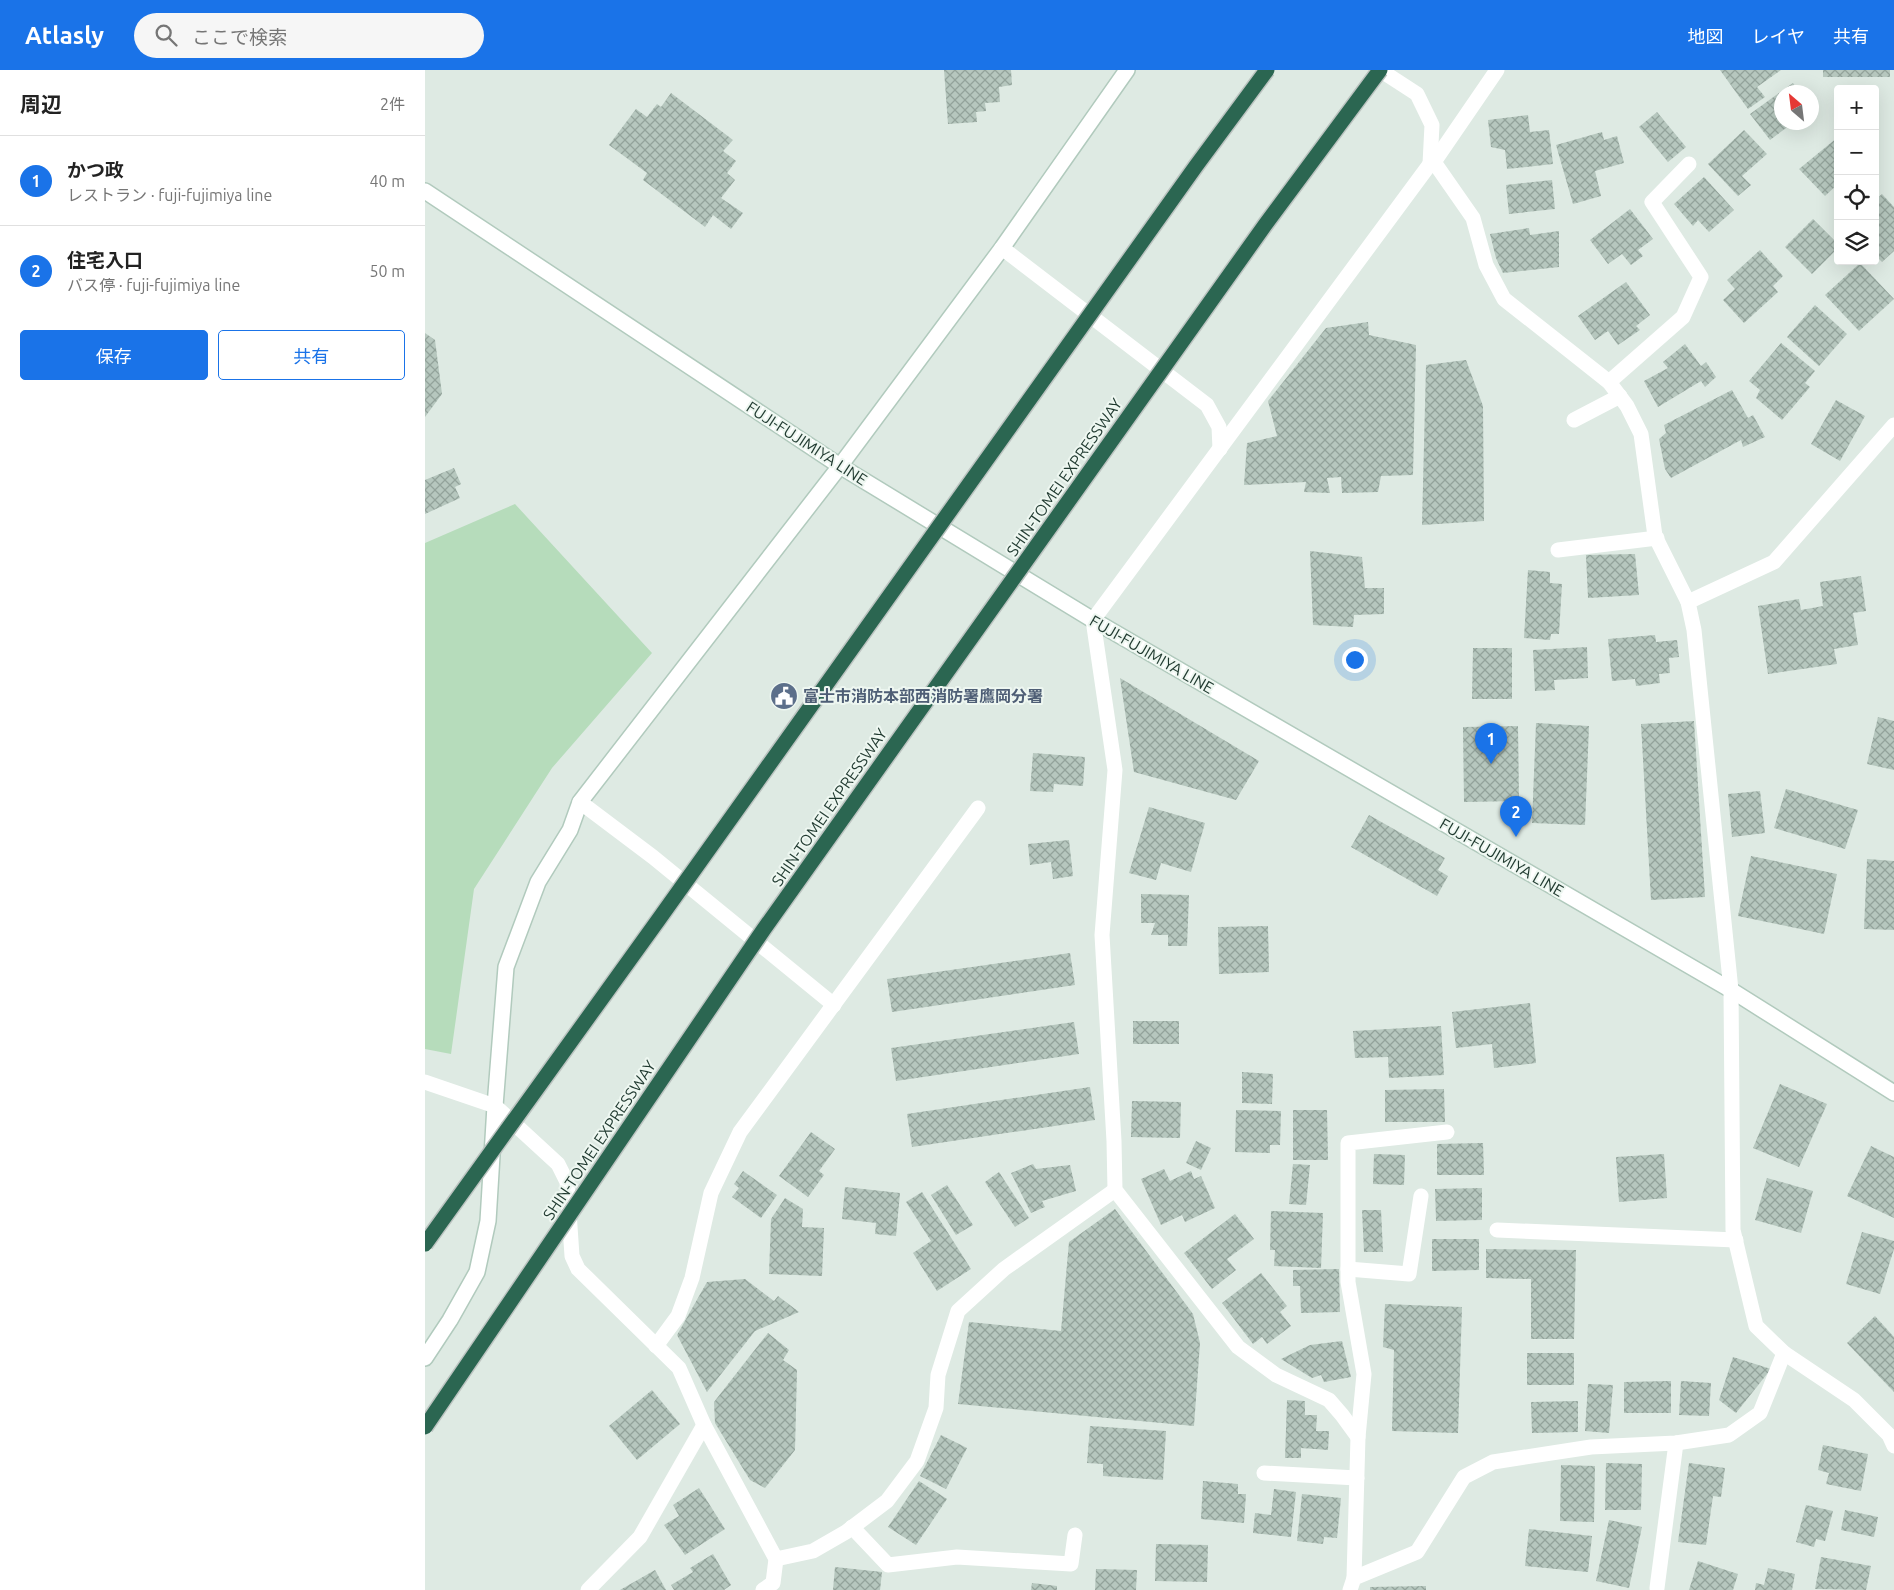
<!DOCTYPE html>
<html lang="ja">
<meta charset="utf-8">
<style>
:root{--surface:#fff;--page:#f6f6f6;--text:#222;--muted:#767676;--line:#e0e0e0;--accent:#1a73e8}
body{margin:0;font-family:Ubuntu,"Noto Sans JP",sans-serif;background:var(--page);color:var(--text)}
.controls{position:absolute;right:15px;top:15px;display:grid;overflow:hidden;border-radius:5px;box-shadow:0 5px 20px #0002}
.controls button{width:45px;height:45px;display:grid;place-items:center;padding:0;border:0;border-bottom:1px solid var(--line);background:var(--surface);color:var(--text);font:25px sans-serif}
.compass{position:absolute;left:1349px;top:15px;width:45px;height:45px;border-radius:50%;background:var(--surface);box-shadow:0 5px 20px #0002;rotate:332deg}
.you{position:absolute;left:929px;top:589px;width:18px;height:18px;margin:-12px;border:4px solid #fff;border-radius:50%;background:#1a73e8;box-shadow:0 0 0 8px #1a73e833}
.badge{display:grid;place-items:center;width:32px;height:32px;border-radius:50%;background:var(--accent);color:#fff;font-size:16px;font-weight:700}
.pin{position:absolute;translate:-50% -41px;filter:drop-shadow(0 1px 2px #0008)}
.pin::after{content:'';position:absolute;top:26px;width:18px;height:15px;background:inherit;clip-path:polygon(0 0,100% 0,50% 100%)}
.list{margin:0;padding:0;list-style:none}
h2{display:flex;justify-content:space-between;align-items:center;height:65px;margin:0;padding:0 20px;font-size:21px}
h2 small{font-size:16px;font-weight:400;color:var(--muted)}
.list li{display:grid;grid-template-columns:32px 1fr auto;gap:15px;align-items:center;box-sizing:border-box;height:90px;padding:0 20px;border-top:1px solid var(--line)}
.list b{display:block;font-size:19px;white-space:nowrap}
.list p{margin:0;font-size:16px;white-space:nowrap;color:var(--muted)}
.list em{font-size:16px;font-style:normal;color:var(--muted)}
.actions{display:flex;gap:10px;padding:15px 20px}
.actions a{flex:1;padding:11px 0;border:1px solid var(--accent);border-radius:5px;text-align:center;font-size:18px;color:var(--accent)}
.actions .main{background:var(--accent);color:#fff}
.icon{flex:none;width:28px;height:28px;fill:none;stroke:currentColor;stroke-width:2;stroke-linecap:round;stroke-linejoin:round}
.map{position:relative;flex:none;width:1469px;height:1520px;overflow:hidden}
header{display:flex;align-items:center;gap:30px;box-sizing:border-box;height:70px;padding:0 25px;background:var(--accent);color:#fff}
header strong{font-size:24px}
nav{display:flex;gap:28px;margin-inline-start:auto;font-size:18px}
.search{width:350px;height:45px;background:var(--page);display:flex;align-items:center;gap:12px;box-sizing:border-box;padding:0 18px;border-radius:28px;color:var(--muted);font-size:19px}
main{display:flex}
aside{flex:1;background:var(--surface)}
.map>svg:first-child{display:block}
</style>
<header>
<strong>Atlasly</strong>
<div class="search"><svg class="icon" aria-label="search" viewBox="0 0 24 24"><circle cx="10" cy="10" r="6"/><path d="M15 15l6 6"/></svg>ここで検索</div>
<nav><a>地図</a><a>レイヤ</a><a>共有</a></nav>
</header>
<main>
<aside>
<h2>周辺<small>2件</small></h2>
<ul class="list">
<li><span class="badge">1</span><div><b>かつ政</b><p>レストラン · fuji-fujimiya line</p></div><em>40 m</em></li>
<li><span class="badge">2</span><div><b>住宅入口</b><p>バス停 · fuji-fujimiya line</p></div><em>50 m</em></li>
</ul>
<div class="actions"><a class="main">保存</a><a>共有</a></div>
</aside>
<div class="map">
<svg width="1469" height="1520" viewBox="0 0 1469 1520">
<defs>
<pattern id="building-cross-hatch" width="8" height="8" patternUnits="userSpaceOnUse" patternTransform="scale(1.25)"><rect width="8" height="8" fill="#b6c7be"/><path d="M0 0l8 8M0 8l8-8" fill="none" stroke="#93a39b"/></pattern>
</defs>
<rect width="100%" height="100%" fill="#deeae3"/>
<path fill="#b6dcbb" d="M90 434 227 583 127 698 49 819 26 984 0 979V473Z"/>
<g fill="url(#building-cross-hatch)">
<path d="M519 0H586L587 15 574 17 575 32 560 33 561 41 551 42 552 52 523 54Z"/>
<path d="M1295 0H1356L1332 17 1340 27 1323 39Z"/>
<rect x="1398" y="0" width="67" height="7"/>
<path d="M1368 13 1375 22H1356V52H1369L1345 70 1325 44Z"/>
<path d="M246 23 308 70 298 81 311 91 302 103 310 110 296 128 318 143 306 159 288 145 280 157 218 110 222 103 184 75 211 39 222 47 232 34 236 37Z"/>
<path d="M1232 42 1261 77 1243 92 1214 57Z"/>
<path d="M1103 45 1105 62 1124 60 1128 94 1082 99 1080 80 1066 77 1063 50Z"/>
<path d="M1319 60 1342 84 1317 106 1326 115 1313 126 1283 94Z"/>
<path d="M1177 62 1179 70 1192 66 1199 93 1170 101 1176 126 1148 134 1131 75Z"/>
<path d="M1413 67V114L1400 126 1374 99Z"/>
<path d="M1279 107 1309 140 1284 162 1273 150 1268 156 1249 134Z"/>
<path d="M1127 110 1130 139 1084 144 1081 115Z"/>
<path d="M1457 124 1469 137V181L1457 192 1450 185V130Z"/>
<path d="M1205 139 1228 169 1213 180 1218 186 1206 195 1197 184 1183 194 1165 170Z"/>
<path d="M1388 149 1413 174V178L1387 204 1360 177Z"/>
<path d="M1104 158 1105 165 1134 161V197L1078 203 1071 188 1065 164Z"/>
<path d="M1335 180 1358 206 1348 216 1353 222 1319 253 1298 230 1310 219 1302 210Z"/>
<path d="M1435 193 1469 229 1434 261 1400 225Z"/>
<path d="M1201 212 1225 245 1211 256 1215 260 1193 275 1183 261 1170 270 1153 246Z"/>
<path d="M1390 235 1422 264 1394 296 1362 267Z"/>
<path d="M943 252 944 265 991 275 988 405 956 406 953 422 917 423 916 407 902 408 905 423 879 422 881 412 819 415 822 373 852 366 843 331 901 258Z"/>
<path d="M0 263 10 270 17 324 0 347Z"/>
<path d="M1356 273 1390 301 1380 313 1385 317 1357 350 1331 328 1335 320 1324 311Z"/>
<path d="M1260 274 1276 296 1281 292 1291 307 1280 317 1276 311 1233 337 1219 311 1243 298 1238 292Z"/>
<path d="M1041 290 1058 336 1059 451 997 455 1001 295Z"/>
<path d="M1307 320 1323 348 1328 345 1340 367 1318 377 1316 370 1246 408 1240 399 1234 369 1241 363 1239 355Z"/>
<path d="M1411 330 1440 346 1415 391 1386 374Z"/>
<path d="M29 398 36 414 30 417 35 428 0 444V410Z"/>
<path d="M885 481 937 487 940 518H959V544L929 545 928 557 888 555Z"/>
<path d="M1210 484 1214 525 1163 528 1161 485Z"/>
<path d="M1103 500 1125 502V513L1137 514 1134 564H1126L1125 570 1099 568Z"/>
<path d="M1436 506 1441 541 1428 543 1433 575 1409 579 1412 594 1343 604 1333 536 1374 529 1376 540 1398 536 1395 512Z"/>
<path d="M1230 565 1231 572 1252 570 1254 587 1244 588 1245 603 1234 604 1235 613 1211 616 1210 609 1187 611 1183 569Z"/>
<path d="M1162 577 1163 608 1129 610 1130 620 1110 621 1108 580Z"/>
<path d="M1048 578H1087V629H1047Z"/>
<path d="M695 608 834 691 811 730 709 702Z"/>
<path d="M1453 647 1469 651V700L1442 694Z"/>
<path d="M1269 651 1280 827 1226 830 1216 654Z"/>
<path d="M1111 653 1164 656 1160 755 1107 753Z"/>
<path d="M1093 656 1094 731 1039 732 1038 657Z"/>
<path d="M608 683 660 687 658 716 629 714 628 722 605 721Z"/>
<path d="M1361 719 1433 740 1420 779 1349 758Z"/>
<path d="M1335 721 1340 763 1307 767 1303 724Z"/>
<path d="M724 737 780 753 766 802 736 793 731 810 704 803Z"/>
<path d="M944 745 1020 788 1013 800 1023 806 1012 826 926 777Z"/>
<path d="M644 770 648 806 628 809 626 792 605 795 603 774Z"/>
<path d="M1326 786 1412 804 1399 864 1313 846Z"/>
<path d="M1442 789 1469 791V860L1439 859Z"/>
<path d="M716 824 764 825 762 876H743V865H726L730 853H716Z"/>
<path d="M843 856 844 902 794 904 793 857Z"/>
<path d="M645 883 650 915 467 942 462 909Z"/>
<path d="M1105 933 1111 993 1069 998 1067 974 1031 978 1027 942Z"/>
<rect x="708" y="951" width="46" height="23"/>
<path d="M649 952 654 984 471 1011 466 978Z"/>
<path d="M1016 956 1019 1005 964 1008 963 987 930 988 928 961Z"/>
<path d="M817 1002 848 1004 847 1034 817 1033Z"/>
<path d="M1355 1014 1402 1034 1374 1097 1328 1078Z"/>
<path d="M665 1017 670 1050 487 1077 482 1044Z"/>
<path d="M1019 1019 1020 1052H960V1020Z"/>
<path d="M707 1031 756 1032 755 1068 706 1067Z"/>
<path d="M811 1040 856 1041 855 1075H845V1083L810 1082Z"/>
<path d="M868 1040H902L903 1090H868Z"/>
<path d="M386 1062 410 1079 394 1101 399 1105 383 1127 354 1106Z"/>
<path d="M771 1071 786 1078 776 1100 761 1093Z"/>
<path d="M1058 1073 1059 1105H1012V1074Z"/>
<path d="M1446 1076 1469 1087V1148L1422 1126Z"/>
<path d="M949 1084 980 1085 979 1115 948 1114Z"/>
<path d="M1239 1084 1242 1128 1194 1132 1191 1087Z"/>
<path d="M608 1094 611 1099 645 1095 651 1121 617 1131 620 1137 606 1143 586 1103Z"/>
<path d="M868 1094 885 1095 881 1135 864 1134Z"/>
<path d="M739 1099 745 1111 766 1101 769 1109 776 1106 790 1138 760 1152 757 1145 736 1155 716 1109Z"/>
<path d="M318 1101 352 1125 336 1148 307 1127 314 1118 309 1114Z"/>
<path d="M574 1102 604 1148 590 1157 560 1112Z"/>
<path d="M1342 1108 1388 1121 1376 1163 1330 1150Z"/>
<path d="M522 1115 548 1155 531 1165 506 1125Z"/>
<path d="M420 1117 475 1123 471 1166 450 1164 451 1153 417 1149Z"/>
<path d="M1057 1118V1150L1011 1151 1010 1119Z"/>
<path d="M497 1122 546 1199 512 1221 488 1183 506 1171 481 1132Z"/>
<path d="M360 1128 378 1139 377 1157 399 1158 397 1206 344 1204 346 1149Z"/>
<path d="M690 1139 768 1244 775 1273 769 1356 533 1334 544 1252 636 1261 644 1172Z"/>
<path d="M937 1140H956L958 1182H939Z"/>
<path d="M846 1141 898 1143 896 1198 849 1196 850 1180H845Z"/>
<path d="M810 1144 829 1169 802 1189 811 1200 787 1219 759 1183Z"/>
<path d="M1437 1162 1469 1171V1179L1455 1224 1421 1214Z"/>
<path d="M1007 1169H1054V1200L1007 1201Z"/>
<path d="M1061 1179 1151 1180 1149 1269H1106V1209L1061 1208Z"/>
<path d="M914 1199 915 1242 876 1243 875 1216H868V1200Z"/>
<path d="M836 1203 862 1236 855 1242 866 1256 842 1274 837 1267 828 1274 797 1233Z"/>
<path d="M320 1209 349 1231 353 1226 374 1242 330 1261 282 1322 252 1265 282 1212Z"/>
<path d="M960 1234 1037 1237 1033 1363 967 1361 969 1280 958 1277Z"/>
<path d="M1450 1246 1469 1267V1322L1422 1273Z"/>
<path d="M343 1263 364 1280 358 1290 372 1300 370 1380 340 1418 325 1410 290 1353 289 1332Z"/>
<path d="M917 1271 926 1307 899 1312 896 1305 887 1308 856 1289 885 1275Z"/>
<rect x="1102" y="1283" width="47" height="32"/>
<path d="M1308 1287 1346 1299 1311 1343 1294 1330Z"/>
<path d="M1246 1311V1343H1199V1312Z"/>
<path d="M1256 1311 1286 1313 1284 1346 1254 1345Z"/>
<path d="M1163 1314 1188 1315 1184 1363 1160 1361Z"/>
<path d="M227 1320 255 1354 212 1390 184 1356Z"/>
<path d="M862 1330 880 1331V1345H892L891 1361H904L903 1380 876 1378V1388H860Z"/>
<path d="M1153 1331V1362L1107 1363 1106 1332Z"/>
<path d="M665 1356 741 1361 738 1410 678 1406V1394L662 1393Z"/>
<path d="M516 1365 542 1378 521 1419 495 1406Z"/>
<path d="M1398 1375 1443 1384 1436 1421 1401 1414 1404 1403 1393 1400Z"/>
<path d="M1181 1393 1217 1394 1216 1440H1180Z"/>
<path d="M1264 1393 1300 1398 1296 1427 1288 1426 1281 1475 1253 1472Z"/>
<path d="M1136 1395 1170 1396 1169 1452 1135 1451Z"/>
<path d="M494 1411 522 1429 491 1475 463 1457Z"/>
<path d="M778 1411 813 1414V1424H821L819 1453 776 1449Z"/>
<path d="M274 1418 300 1459 260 1485 239 1455 254 1446 248 1435Z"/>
<path d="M849 1419 871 1422 866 1467 828 1463 830 1443 846 1445Z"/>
<path d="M877 1424 916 1428 912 1468 899 1467 898 1474 872 1471Z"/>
<path d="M1381 1435 1408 1441 1400 1471 1391 1469 1389 1477 1371 1472Z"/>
<path d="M1420 1440 1453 1447 1449 1467 1416 1460Z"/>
<path d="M1184 1450 1217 1457 1204 1518 1171 1511Z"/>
<path d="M1104 1459 1167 1466 1163 1502 1100 1496Z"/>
<path d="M731 1474 783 1475 782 1512 730 1511Z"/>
<path d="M288 1484 306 1515 299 1520H249L246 1515 268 1502 265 1498Z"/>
<path d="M1396 1487 1446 1496 1441 1520 1390 1519Z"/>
<path d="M1273 1491 1313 1504 1308 1520H1264Z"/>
<path d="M410 1497 457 1502 455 1520H408Z"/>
<path d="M1343 1498 1370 1504 1367 1520H1330L1331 1513 1339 1515Z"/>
<path d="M671 1499 712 1500 711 1520H670Z"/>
<path d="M230 1500 241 1520H195Z"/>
<path d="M607 1513 632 1516V1520H606Z"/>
<path d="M1001 1516V1520H945V1517Z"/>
</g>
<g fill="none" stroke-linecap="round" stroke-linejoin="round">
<g stroke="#b1cabd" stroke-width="18">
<g id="secondary">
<path d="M0 121 415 396 668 550 1306 920 1469 1023"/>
<path d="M0 1288 25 1250 52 1202 63 1151 70 1036 81 897 113 812 145 760 155 732 415 396 577 178 702 0"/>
</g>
</g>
<g stroke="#fff" stroke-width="15">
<path d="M955 0 992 24 1007 55 1005 94"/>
<path d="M1009 92 1048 148 1061 195 1079 229 1184 312 1202 336 1216 364 1230 466 1263 532 1269 560 1306 920 1308 1160 1331 1256 1359 1283 1429 1330 1464 1365 1469 1376"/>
<path d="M577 178 782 335 794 357 795 379"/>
<path d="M1184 312 1258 247 1276 207 1227 132 1264 94"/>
<path d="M1149 350 1195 326"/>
<path d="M1133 480 1232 468"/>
<path d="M1263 532 1349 492 1469 355"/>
<path d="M155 732 228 787 409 935"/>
<path d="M0 1012 70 1036 133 1094 142 1112 147 1186 153 1199 254 1298 279 1355 351 1489 348 1513 338 1520"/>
<path d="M1072 1160 1311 1170"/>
<path d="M923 1199 984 1204 996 1126"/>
<path d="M231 1276 253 1246 267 1208 286 1123 315 1062 553 738"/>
<path d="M933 1367 917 1345 904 1330 851 1305 813 1277 690 1120 689 1071 677 865 690 700 668 550 1005 94 1009 92 1072 0"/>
<path d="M839 1403 932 1408"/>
<path d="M427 1457 463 1495 532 1487 646 1494 650 1465"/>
<path d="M351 1489 388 1481 421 1462 462 1431 492 1391 511 1338 513 1305 533 1241 579 1199 690 1120"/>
<path d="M929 1508 992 1482 1039 1407 1068 1392 1166 1377 1251 1373 1304 1365 1335 1343 1359 1283"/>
<path d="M1232 1518 1251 1373"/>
<path d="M163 1520 215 1467 279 1355"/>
<path d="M925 1520 929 1508 933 1367 939 1304 923 1212V1073L1022 1062"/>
</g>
<use href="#secondary" stroke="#fff" stroke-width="15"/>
<g stroke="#bcc4c1" stroke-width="18" stroke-linecap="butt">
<g id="highway-bridge">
<path d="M0 1174 234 849 771 96 842 0"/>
<path d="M0 1357 339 859 840 155 955 0"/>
</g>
</g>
<use href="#highway-bridge" stroke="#2b6651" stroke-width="15"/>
</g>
<defs>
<g id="civic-disc" transform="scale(1.4375)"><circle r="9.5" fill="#5c6f8a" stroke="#eef7f1"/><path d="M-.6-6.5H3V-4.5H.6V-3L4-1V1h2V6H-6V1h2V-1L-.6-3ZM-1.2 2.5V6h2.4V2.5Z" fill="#fff"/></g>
</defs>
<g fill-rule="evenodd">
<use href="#civic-disc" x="359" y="626"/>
</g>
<g text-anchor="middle" stroke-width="4" stroke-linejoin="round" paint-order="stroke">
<g font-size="16" fill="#1f392f" stroke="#eef7f1">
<text transform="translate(382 373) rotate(33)" y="6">FUJI-FUJIMIYA LINE</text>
<text transform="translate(639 407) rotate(-55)" y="6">SHIN-TOMEI EXPRESSWAY</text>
<text transform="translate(727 584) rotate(30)" y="6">FUJI-FUJIMIYA LINE</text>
<text transform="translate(404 737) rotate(-55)" y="6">SHIN-TOMEI EXPRESSWAY</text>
<text transform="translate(1077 787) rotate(30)" y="6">FUJI-FUJIMIYA LINE</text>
<text transform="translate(174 1070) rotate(-56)" y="6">SHIN-TOMEI EXPRESSWAY</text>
</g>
<g font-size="16" font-weight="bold" fill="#4e5e75" stroke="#eef7f1" text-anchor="start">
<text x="378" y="632">富士市消防本部西消防署鷹岡分署</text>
</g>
</g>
</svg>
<div class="controls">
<button>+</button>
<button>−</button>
<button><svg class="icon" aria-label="locate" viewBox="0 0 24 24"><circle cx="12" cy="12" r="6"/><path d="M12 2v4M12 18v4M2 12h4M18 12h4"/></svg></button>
<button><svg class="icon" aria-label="layers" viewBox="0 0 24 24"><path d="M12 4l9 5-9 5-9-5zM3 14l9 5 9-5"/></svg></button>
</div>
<svg class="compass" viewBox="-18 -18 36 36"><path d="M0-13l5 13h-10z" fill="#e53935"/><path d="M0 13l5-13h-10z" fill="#767676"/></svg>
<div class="you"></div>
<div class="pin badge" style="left:1066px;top:694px">1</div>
<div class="pin badge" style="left:1091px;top:767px">2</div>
</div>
</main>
